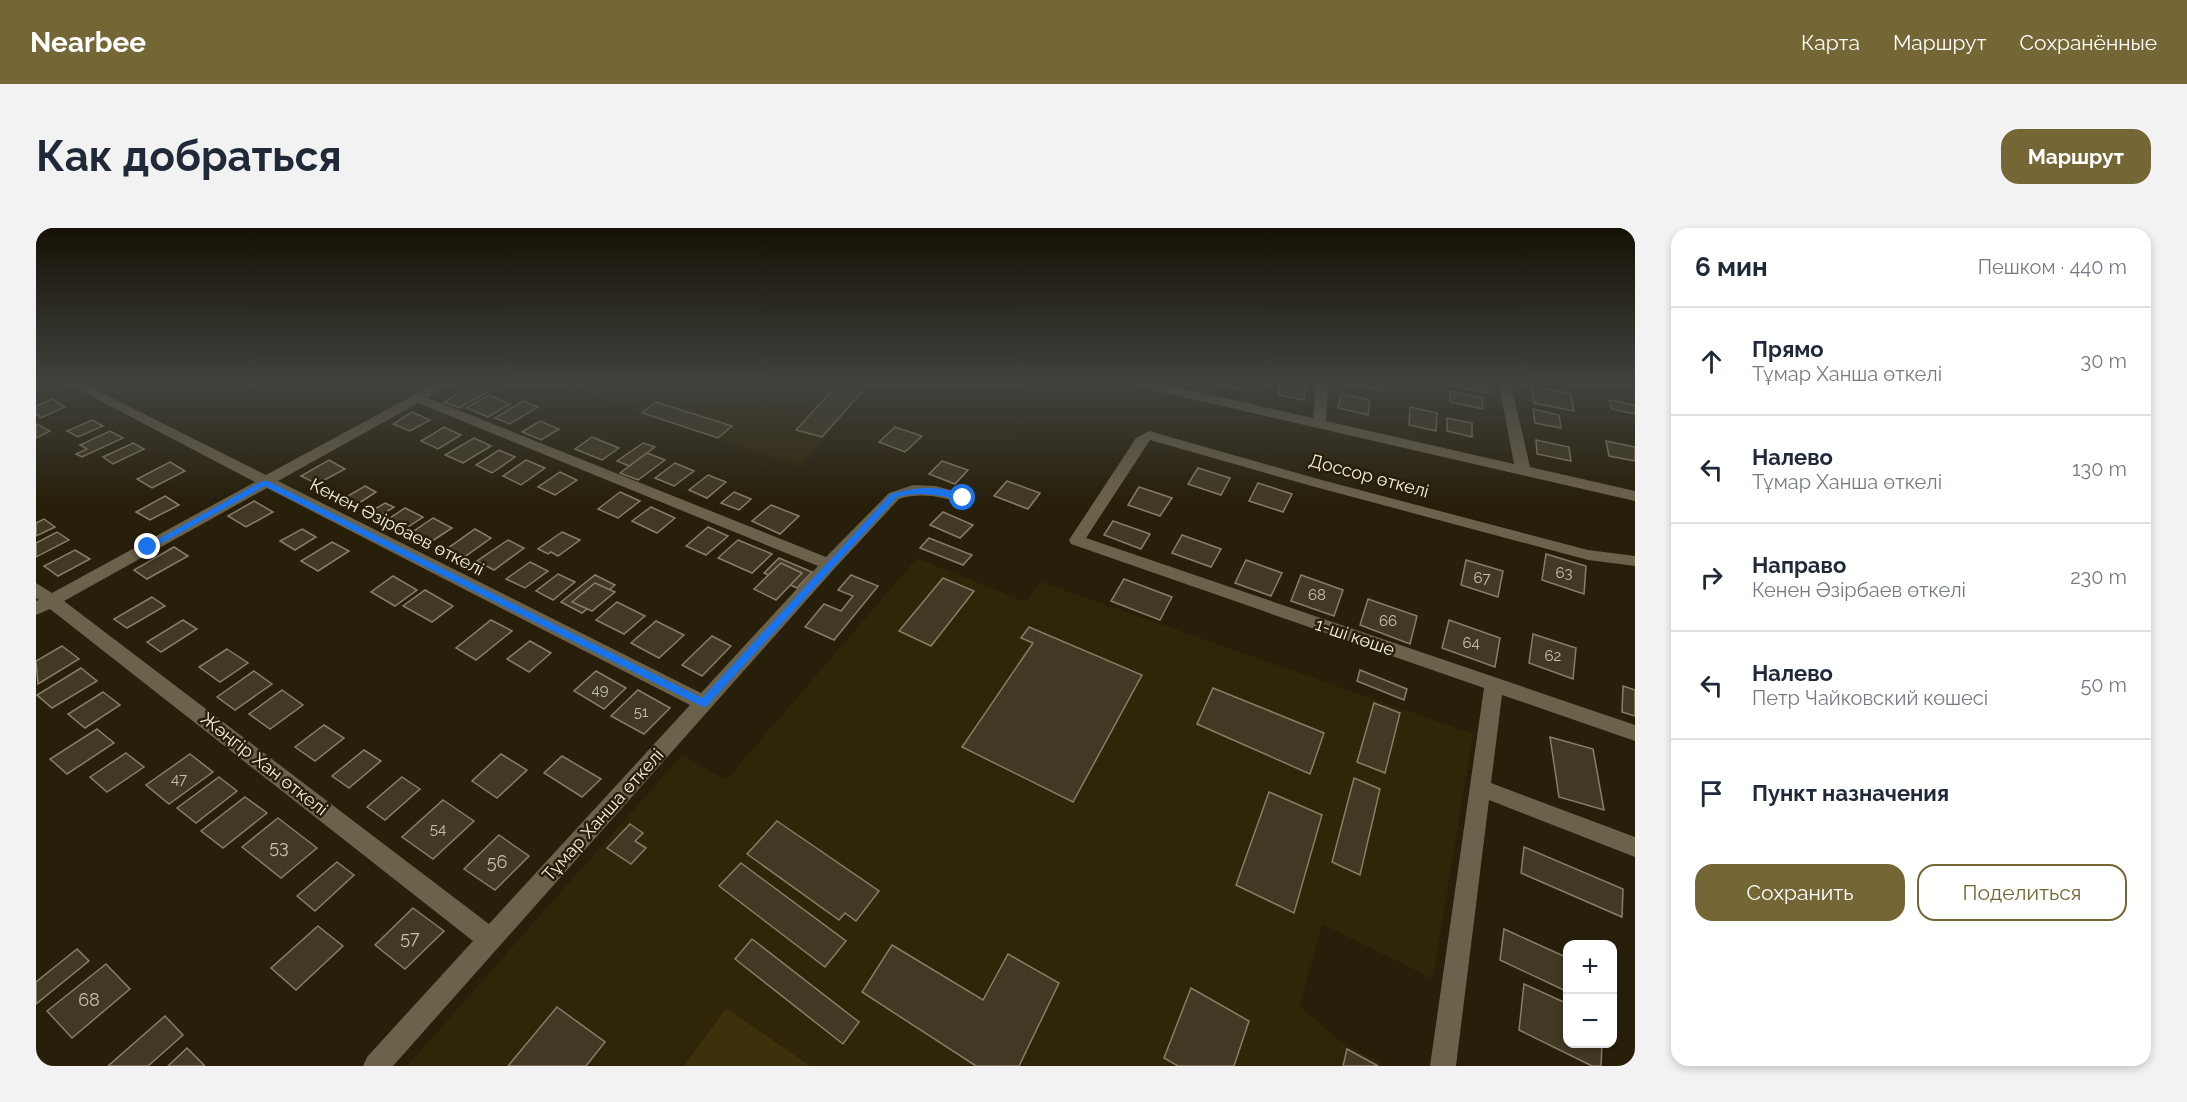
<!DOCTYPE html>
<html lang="ru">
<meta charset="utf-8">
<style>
:root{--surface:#fff;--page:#f2f2f3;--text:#1f2937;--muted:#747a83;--line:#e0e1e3;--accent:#746735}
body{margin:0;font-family:Raleway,sans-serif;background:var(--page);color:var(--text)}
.controls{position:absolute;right:18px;bottom:18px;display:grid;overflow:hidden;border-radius:12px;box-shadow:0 3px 9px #0003}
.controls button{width:54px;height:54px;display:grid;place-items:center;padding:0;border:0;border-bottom:2px solid var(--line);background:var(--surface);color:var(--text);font:30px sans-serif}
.stop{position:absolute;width:18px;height:18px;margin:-14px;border:4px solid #1a73e8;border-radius:50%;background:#fff}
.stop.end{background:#1a73e8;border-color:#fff;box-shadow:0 2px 6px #0008}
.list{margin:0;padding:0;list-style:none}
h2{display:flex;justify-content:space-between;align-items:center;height:78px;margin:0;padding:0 24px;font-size:26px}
h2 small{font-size:20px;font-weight:400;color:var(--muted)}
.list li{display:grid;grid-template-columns:39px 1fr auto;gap:18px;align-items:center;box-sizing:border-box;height:108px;padding:0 24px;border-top:2px solid var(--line)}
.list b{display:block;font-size:22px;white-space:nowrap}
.list p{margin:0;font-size:20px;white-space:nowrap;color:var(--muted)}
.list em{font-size:20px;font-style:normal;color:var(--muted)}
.actions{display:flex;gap:12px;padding:18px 24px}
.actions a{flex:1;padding:14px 0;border:2px solid var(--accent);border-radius:18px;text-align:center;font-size:21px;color:var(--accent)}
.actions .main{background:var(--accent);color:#fff}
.icon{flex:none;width:33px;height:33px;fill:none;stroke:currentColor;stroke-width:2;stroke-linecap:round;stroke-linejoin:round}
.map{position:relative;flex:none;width:1599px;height:838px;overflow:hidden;border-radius:18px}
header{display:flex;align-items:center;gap:36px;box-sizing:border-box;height:84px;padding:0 30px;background:var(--accent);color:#fff}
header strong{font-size:28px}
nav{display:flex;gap:33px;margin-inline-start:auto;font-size:21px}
.intro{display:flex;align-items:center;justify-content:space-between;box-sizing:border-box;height:144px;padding:0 36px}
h1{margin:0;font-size:42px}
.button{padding:15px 27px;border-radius:18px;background:var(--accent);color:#fff;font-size:21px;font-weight:700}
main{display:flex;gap:36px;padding:0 36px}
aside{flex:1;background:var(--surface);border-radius:18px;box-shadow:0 3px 9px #0003}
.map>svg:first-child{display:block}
</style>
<header>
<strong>Nearbee</strong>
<nav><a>Карта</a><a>Маршрут</a><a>Сохранённые</a></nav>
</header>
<div class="intro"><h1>Как добраться</h1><a class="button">Маршрут</a></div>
<main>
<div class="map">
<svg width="1599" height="838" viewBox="0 0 1599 838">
<rect width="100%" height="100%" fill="#271f0a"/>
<g fill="#2f2508">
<path d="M526 156H834L765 239Z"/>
<path d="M881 330 990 374 1005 354 1437 506 1397 751 1286 696 1264 778 1300 810 1349 838H371L646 527 690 552Z"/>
</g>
<path fill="#3d310c" d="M690 780 774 838H648Z"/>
<g fill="#413923" stroke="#877e67" stroke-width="1.5">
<path d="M802 156H833L786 209 760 202Z"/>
<path d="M1178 156H1208L1206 162Z"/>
<path d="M1245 156 1270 161 1268 172 1242 167Z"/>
<path d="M1315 156H1347L1346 163Z"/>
<path d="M1427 156H1452V165L1427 160Z"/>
<path d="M437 157 452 164 423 180 408 174Z"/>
<path d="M1496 158 1535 166 1538 183 1498 175Z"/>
<path d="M1414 163 1446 170 1447 181 1414 174Z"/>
<path d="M1305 166 1334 172 1332 187 1302 180Z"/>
<path d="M453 167 474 176 452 189 430 180Z"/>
<path d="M16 171 29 179 5 190 0 186V178Z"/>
<path d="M1573 172 1599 177V186L1576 181Z"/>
<path d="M487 173 502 179 474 196 459 190Z"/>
<path d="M620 174 696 198 682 210 606 185Z"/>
<path d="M1374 179 1401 185 1400 203 1373 197Z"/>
<path d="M1497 181 1523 187 1525 200 1499 195Z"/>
<path d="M376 184 394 192 374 203 357 196Z"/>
<path d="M1411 190 1436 195V209L1411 203Z"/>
<path d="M56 192 67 198 42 209 31 203Z"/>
<path d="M504 193 523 201 505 212 486 204Z"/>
<path d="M0 196 14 203 0 210Z"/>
<path d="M408 199 425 207 402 221 385 213Z"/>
<path d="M859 199 886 208 869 224 843 214Z"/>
<path d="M74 203 87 210 46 229 40 226 51 221 44 217Z"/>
<path d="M556 209 583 220 566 232 539 221Z"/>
<path d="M438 210 455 218 427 235 409 227Z"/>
<path d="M1500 212 1533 219 1535 233 1501 226Z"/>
<path d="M1570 213 1599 219V233L1573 228Z"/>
<path d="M97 215 108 221 77 236 67 229Z"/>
<path d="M607 215 619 219 593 238 581 233Z"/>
<path d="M463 222 479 229 456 245 440 237Z"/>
<path d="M611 225 629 232 602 252 584 245Z"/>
<path d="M293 232 309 241 281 256 265 248Z"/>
<path d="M490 232 509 240 485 257 467 248Z"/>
<path d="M906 233 932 242 919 256 893 246Z"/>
<path d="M134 234 149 243 116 260 101 251Z"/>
<path d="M639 235 658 243 638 258 619 250Z"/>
<path d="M1162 240 1194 250 1185 267 1152 256Z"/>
<path d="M524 244 541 252 519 267 502 259Z"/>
<path d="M672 247 690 254 671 270 653 262Z"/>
<path d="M971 253 1004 265 992 281 958 268Z"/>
<path d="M1222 255 1256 266 1247 284 1213 273Z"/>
<path d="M329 258 340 264 317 279 305 272Z"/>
<path d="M1103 259 1136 270 1124 288 1092 277Z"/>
<path d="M584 264 604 273 582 290 562 281Z"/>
<path d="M698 264 715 271 703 282 685 275Z"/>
<path d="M129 268 143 277 114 292 100 284Z"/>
<path d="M218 273 237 284 210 299 192 288Z"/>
<path d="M349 275 358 279 341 290 332 285Z"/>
<path d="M735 277 763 288 744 306 716 293Z"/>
<path d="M615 279 639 290 621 305 596 293Z"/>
<path d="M369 280 387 289 366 303 348 294Z"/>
<path d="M907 284 937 297 924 310 894 297Z"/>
<path d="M397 290 416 300 390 317 372 307Z"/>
<path d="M8 291 19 299 0 308V295Z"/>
<path d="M1077 293 1114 306 1105 321 1068 307Z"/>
<path d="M672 299 692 308 670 327 650 318Z"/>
<path d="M266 301 280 309 259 322 244 313Z"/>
<path d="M439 301 455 310 424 332 408 323Z"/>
<path d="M21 304 33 312 0 329V315Z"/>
<path d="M526 304 544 312 522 328 515 324 512 326 502 321Z"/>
<path d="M1146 307 1185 321 1175 339 1136 325Z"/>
<path d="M893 310 936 327 927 337 884 320Z"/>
<path d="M472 312 488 320 458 342 441 333Z"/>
<path d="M702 312 736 326 716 345 682 330Z"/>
<path d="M296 314 313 323 282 343 265 333Z"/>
<path d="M138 319 152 328 111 351 98 342Z"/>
<path d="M39 322 54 331 22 348 8 338Z"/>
<path d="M1510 326 1550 338 1548 366 1506 352Z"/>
<path d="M743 330 776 344 761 360 728 345Z"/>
<path d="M1210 332 1246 345 1235 368 1199 355Z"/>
<path d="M1430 332 1467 343 1462 369 1425 357Z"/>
<path d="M494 334 512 343 489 360 470 351Z"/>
<path d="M745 335 766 345 740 372 718 361Z"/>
<path d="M522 346 539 354 517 372 500 363Z"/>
<path d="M559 347 579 357 546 385 525 374Z"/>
<path d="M815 347 842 358 798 412 769 399 788 376 805 383 817 368 802 362Z"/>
<path d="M1265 347 1307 362 1298 388 1255 373Z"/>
<path d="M357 348 381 362 359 378 335 364Z"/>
<path d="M907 350 938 363 895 418 863 403Z"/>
<path d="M1088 351 1136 369 1124 392 1075 373Z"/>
<path d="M559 355 579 364 556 383 536 374Z"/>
<path d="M389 362 417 378 396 394 367 378Z"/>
<path d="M116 369 129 378 91 400 78 391Z"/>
<path d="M1332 371 1381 388 1374 416 1324 397Z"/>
<path d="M581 374 609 388 588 406 560 392Z"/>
<path d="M147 392 161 401 125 424 111 414Z"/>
<path d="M455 392 476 403 440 432 420 420Z"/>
<path d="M1413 392 1464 410 1459 439 1406 420Z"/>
<path d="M620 393 648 407 623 430 595 415Z"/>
<path d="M993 399 1106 447 1037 574 926 519 997 415 985 410Z"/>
<path d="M1497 406 1540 420 1537 451 1493 435Z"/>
<path d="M676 408 695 418 666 448 646 437Z"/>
<path d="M494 413 515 425 493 444 471 431Z"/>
<path d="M26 418 43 431 2 456 0 433Z"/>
<path d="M191 421 212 435 184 454 163 439Z"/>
<path d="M45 440 61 453 16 480 1 467Z"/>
<path d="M1324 442 1371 461 1368 472 1321 453Z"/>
<path d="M218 443 236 456 199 482 181 469Z"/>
<path d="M560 443 590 460 568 481 538 463Z"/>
<path d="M1587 458 1599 462V488L1586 484Z"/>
<path d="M1177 460 1288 505 1274 546 1161 496Z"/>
<path d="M246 462 267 477 234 501 213 486Z"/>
<path d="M602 462 634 480 608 506 575 488Z"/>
<path d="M67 464 84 477 49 500 32 486Z"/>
<path d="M1338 475 1364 485 1349 545 1321 534Z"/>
<path d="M288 497 308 510 279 533 259 519Z"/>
<path d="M61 501 78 515 31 546 14 531Z"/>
<path d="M1514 509 1557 521 1568 582 1523 569Z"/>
<path d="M328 522 345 533 313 560 296 548Z"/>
<path d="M90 525 108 539 71 564 54 549Z"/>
<path d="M154 526 177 544 133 576 110 557Z"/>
<path d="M465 526 491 542 461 570 436 553Z"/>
<path d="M526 528 565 551 546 569 508 545Z"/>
<path d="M183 549 201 563 160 595 141 580Z"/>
<path d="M366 549 384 561 349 592 331 579Z"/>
<path d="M1318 550 1344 561 1324 647 1296 634Z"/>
<path d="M1233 564 1286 587 1258 685 1200 657Z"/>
<path d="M209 569 231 585 187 620 165 603Z"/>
<path d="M407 572 438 593 397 631 366 609Z"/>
<path d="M242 590 281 620 245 650 206 619Z"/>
<path d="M741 593 843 663 820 693 809 685 803 692 711 626Z"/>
<path d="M594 596 607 605 599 613 610 620 595 636 571 620Z"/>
<path d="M463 607 493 628 459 662 428 641Z"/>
<path d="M1488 619 1587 661 1586 689 1485 645Z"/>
<path d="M301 634 318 647 279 683 261 668Z"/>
<path d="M705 635 810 713 789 739 683 658Z"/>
<path d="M377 680 408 703 369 741 339 717Z"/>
<path d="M282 698 307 718 260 762 235 740Z"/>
<path d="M1468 701 1532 730V764L1464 732Z"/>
<path d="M716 711 823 794 807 816 699 731Z"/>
<path d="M856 717 947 772 972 726 1023 755 983 838H940L826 764Z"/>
<path d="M41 721 53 733 0 776V754Z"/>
<path d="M70 736 94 761 36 810 11 783Z"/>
<path d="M1488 756 1532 776V816H1566L1565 838H1556L1483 802Z"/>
<path d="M1155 760 1213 793 1198 838H1142L1128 830Z"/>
<path d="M521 779 569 814 550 838H472Z"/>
<path d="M129 788 147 807 112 838H72Z"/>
<path d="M151 820 169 838H132Z"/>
<path d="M1311 821 1342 838H1307Z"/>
</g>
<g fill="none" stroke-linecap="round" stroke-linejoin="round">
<g fill="#6b624b" fill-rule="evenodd">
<path d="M32 156H48L230 247 398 156H413L392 170 790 329 853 265 877 257 900 258 932 267 935 270 927 275C904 269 886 264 863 271L799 340 357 838H327L331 829 437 713 14 381 0 387V373L3 372 0 370V355L16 365 219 254ZM382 175 782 338 665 465 242 253ZM231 260 654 477 453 696 28 373Z"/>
<path d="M1103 156H1126L1277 190 1280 156H1292L1290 193 1478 236 1463 156H1475L1494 239 1599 263V273L1104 159Z"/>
<path d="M1113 203 1282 251 1552 322 1599 328V338L1552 332 1272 257 1114 212 1050 310 1599 497V513L1466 467 1455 555 1599 609V629L1453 572 1420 838H1394L1448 460 1035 316 1033 312 1100 210Z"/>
</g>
</g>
<linearGradient id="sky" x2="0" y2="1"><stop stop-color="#151106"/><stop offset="0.57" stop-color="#41423e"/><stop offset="1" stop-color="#41423e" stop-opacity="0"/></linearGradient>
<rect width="1599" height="273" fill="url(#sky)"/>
<path fill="#1a73e8" d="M226 253H232L666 470 855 266C879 259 909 256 931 270L927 273C903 267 885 263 861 269L671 478 667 479 229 258 115 321 108 319Z"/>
<g text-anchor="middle" stroke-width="5" stroke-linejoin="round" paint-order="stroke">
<g font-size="15" fill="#c6c1b2">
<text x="1528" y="350">63</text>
<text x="1446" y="355">67</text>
<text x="1281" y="372">68</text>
<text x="1352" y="398">66</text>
<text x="1435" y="420">64</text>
<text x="1517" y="433">62</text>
<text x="564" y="467">49</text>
<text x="605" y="489">51</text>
<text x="143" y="556">47</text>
<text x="402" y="606">54</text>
</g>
<g font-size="18" fill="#f3eee1" stroke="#271f0a">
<text transform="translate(1333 248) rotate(15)" y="6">Доссор өткелі</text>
<text transform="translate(361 299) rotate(27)" y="6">Кенен Әзірбаев өткелі</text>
<text transform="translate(1319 409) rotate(19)" y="6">1-ші көше</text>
<text transform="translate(228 536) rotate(38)" y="6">Жәңгір Хан өткелі</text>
<text transform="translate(567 587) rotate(-48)" y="6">Тұмар Ханша өткелі</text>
</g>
<g font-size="18" fill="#c6c1b2">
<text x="243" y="625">53</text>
<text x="461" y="640">56</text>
<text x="374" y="716">57</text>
<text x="53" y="778">68</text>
</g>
</g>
</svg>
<div class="controls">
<button>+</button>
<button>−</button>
</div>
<div class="stop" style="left:927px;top:270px"></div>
<div class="stop end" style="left:112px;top:319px"></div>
</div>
<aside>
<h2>6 мин<small>Пешком · 440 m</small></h2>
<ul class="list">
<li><svg class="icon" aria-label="ahead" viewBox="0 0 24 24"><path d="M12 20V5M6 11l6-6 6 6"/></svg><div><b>Прямо</b><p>Тұмар Ханша өткелі</p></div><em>30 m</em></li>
<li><svg class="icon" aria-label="left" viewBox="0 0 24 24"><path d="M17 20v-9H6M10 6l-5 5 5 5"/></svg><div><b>Налево</b><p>Тұмар Ханша өткелі</p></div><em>130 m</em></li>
<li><svg class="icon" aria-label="right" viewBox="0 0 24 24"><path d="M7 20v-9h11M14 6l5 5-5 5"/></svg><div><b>Направо</b><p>Кенен Әзірбаев өткелі</p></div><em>230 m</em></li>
<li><svg class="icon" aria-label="left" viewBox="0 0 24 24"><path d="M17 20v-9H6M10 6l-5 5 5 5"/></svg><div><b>Налево</b><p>Петр Чайковский көшесі</p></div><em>50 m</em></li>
<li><svg class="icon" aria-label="arrive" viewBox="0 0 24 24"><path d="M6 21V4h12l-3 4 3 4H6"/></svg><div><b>Пункт назначения</b></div></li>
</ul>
<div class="actions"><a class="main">Сохранить</a><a>Поделиться</a></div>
</aside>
</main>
